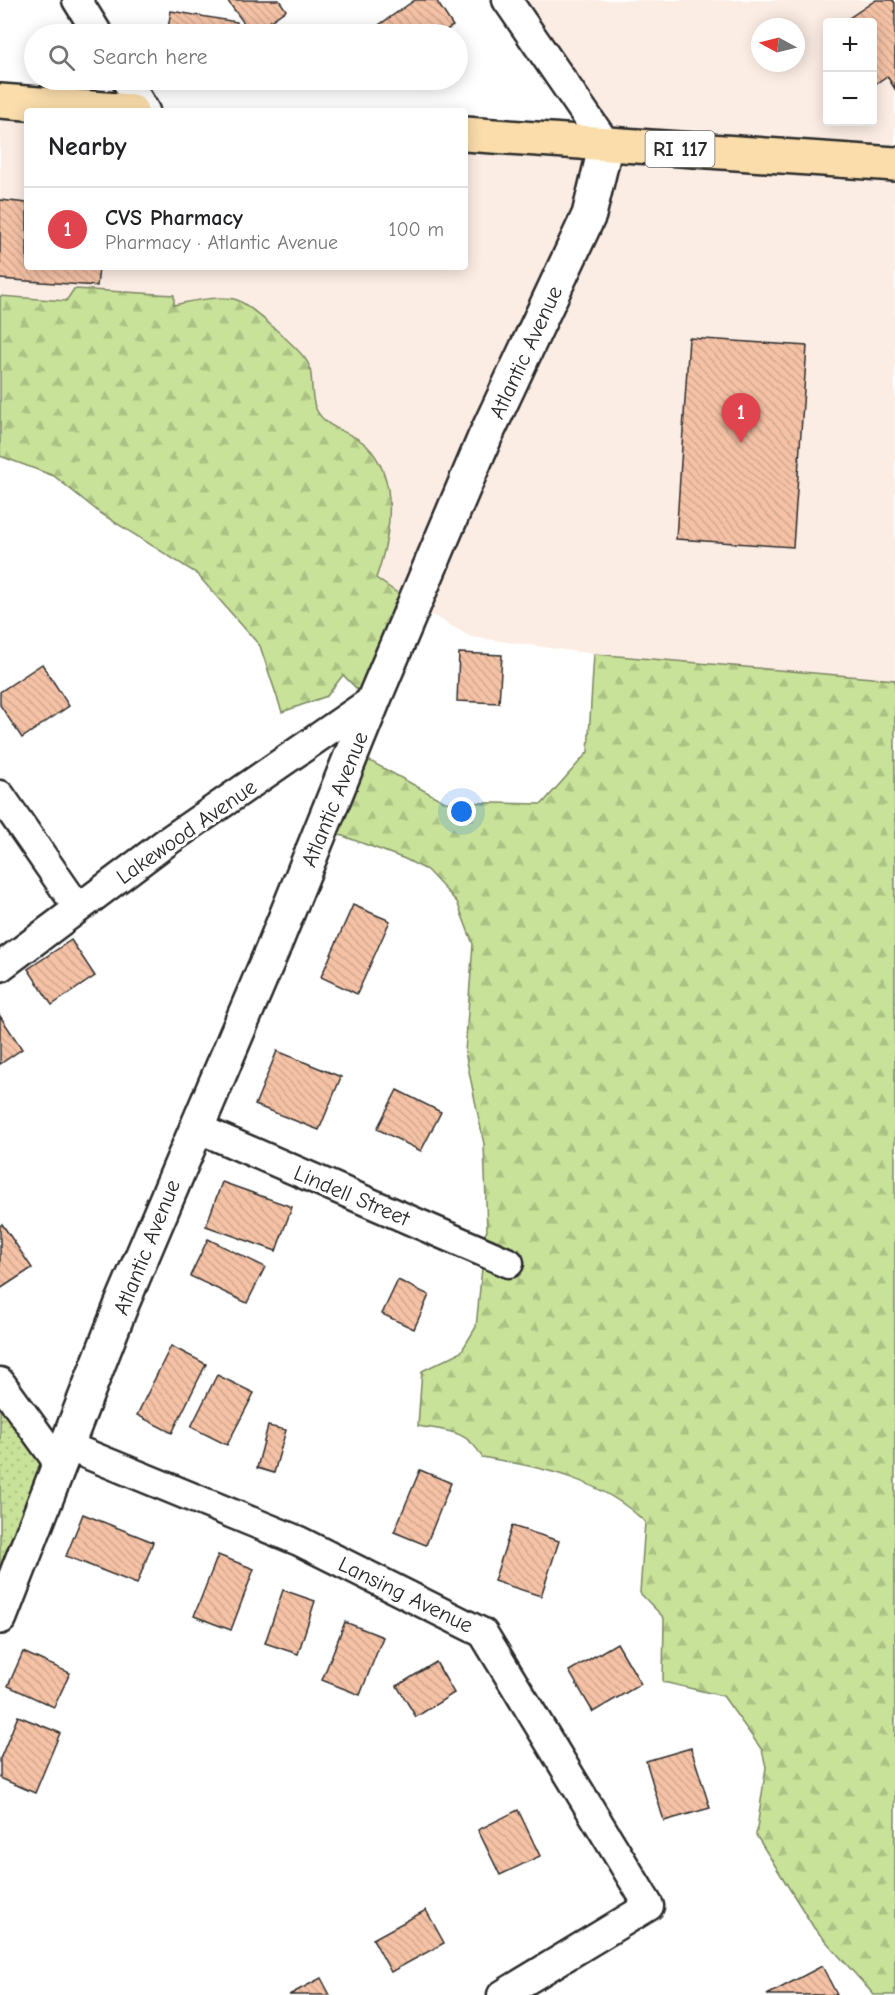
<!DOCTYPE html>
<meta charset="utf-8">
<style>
:root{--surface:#fff;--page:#f6f6f6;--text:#202124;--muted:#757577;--line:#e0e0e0;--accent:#1f6fb2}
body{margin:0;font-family:"Comic Neue",sans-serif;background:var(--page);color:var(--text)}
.controls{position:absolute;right:18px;top:18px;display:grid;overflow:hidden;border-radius:6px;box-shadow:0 3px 15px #0003}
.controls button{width:54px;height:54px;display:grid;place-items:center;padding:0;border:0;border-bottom:2px solid var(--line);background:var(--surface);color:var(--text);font:30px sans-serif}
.compass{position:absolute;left:751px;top:18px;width:54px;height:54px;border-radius:50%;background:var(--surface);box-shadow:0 3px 15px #0003;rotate:277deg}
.you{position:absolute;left:462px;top:812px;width:21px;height:21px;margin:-15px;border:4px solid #fff;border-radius:50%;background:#1a73e8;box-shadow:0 0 0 9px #1a73e833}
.badge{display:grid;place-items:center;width:39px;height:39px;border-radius:50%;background:var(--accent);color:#fff;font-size:20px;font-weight:700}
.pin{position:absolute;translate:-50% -50px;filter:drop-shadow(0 2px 3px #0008)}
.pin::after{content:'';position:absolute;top:32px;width:21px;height:18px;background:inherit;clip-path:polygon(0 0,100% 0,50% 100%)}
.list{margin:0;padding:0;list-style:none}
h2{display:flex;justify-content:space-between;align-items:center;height:78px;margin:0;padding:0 24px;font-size:26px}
h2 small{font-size:20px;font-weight:400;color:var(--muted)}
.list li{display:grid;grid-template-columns:39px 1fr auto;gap:18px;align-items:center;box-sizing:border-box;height:84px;padding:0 24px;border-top:2px solid var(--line)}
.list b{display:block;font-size:22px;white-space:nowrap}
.list p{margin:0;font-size:20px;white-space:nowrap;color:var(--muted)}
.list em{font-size:20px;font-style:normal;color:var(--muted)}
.icon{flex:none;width:33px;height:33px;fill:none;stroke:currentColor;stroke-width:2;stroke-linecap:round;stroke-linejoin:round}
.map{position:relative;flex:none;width:895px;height:1995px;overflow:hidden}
.search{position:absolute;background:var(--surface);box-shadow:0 3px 15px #0003;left:24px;top:24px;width:444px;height:66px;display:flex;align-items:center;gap:15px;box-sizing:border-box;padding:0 21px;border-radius:33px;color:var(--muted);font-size:22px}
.panel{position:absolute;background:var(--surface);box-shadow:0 3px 15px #0003;left:24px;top:108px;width:444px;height:162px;border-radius:6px}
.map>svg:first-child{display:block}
</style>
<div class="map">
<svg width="895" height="1995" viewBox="0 0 895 1995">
<defs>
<pattern id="forest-firs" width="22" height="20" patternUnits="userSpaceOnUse" patternTransform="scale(1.5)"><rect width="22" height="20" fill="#c8e299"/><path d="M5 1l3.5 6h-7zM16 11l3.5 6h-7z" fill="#acc284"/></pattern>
<pattern id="park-dots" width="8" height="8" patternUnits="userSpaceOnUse" patternTransform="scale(1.5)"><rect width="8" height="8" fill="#c8e299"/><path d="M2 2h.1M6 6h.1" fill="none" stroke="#acc284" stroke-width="1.8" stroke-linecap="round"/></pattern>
<pattern id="building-back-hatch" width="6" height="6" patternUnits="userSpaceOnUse" patternTransform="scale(1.5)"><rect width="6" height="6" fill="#f5c2a6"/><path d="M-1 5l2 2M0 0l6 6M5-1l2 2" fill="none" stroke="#d2a78f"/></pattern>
</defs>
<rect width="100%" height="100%" fill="#fff"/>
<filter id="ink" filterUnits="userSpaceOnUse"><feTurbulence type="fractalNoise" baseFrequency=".0167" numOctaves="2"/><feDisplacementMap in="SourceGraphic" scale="12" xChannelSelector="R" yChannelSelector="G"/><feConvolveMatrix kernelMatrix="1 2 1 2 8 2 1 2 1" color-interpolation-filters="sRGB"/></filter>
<g filter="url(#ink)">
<path fill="#fcede4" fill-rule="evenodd" d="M506 0H895V680L594 654 471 637 411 603 357 566 66 301 0 296V100L27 111V267H465V133L597 142ZM828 22H872V122H828ZM760 27H796V63H760Z"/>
<g fill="url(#forest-firs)" stroke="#7a8662" stroke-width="1.5">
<path d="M74 289 174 295V305C189 301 222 295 237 300 249 304 298 348 306 360 315 372 309 395 316 409 327 431 350 430 366 445 401 479 390 538 376 578L403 597 369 701 343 675 327 696 282 712 260 646 196 573 100 513 54 476 0 456V296L66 301Z"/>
<path d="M594 654 895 680V1995H874L814 1928 756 1835 766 1767 762 1750 723 1696 663 1682 664 1618 640 1593 645 1522C600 1478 542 1468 482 1457 467 1429 446 1431 418 1426L422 1371 461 1352 476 1327 484 1249 479 1243 487 1231 484 1144 465 1052 473 944 457 902 427 870 405 859 324 829 350 750 445 802 542 804 588 752Z"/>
</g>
<path fill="url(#park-dots)" stroke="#7a8662" stroke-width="1.5" d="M0 1398 61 1441 0 1614Z"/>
<g fill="url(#building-back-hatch)" stroke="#2b2b2b" stroke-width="1.5">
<path d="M227 0H279L286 10 252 34Z"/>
<path d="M415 0H436L453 26 440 34H386L379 25Z"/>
<path d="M876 0H893L895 3V89L887 76 872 86V22H843Z"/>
<path d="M171 11 237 22 235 34H167Z"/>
<path d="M0 200 27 203V267H99L97 286 0 279Z"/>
<path d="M689 338 807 346 793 547 676 539Z"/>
<path d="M459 653 502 655 499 703 457 701Z"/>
<path d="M42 664 69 706 22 738 0 705V692Z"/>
<path d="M353 905 390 921 357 994 321 977Z"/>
<path d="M71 940 95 976 52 1005 28 969Z"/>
<path d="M0 1016 22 1049 0 1064Z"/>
<path d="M277 1051 341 1077 319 1130 255 1105Z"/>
<path d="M397 1090 441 1112 421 1151 377 1129Z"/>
<path d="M222 1182 292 1207 276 1251 206 1226Z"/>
<path d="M2 1224 32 1268 0 1289V1226Z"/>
<path d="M208 1239 265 1267 247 1303 190 1276Z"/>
<path d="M398 1280 429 1295 414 1329 382 1314Z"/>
<path d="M171 1346 206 1364 172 1433 137 1415Z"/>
<path d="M217 1375 254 1393 227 1445 191 1427Z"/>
<path d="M268 1426 286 1430 274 1473 257 1468Z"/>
<path d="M420 1470 451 1483 426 1545 394 1532Z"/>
<path d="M83 1514 153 1542 137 1584 66 1556Z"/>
<path d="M512 1526 559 1541 541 1596 494 1581Z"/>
<path d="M218 1555 254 1569 231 1630 194 1616Z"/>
<path d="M283 1590 315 1601 298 1654 265 1643Z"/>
<path d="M345 1622 383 1637 360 1695 322 1680Z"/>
<path d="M617 1643 641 1684 593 1712 569 1671Z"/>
<path d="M23 1652 70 1673 54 1707 8 1686Z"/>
<path d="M436 1662 454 1693 416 1717 397 1686Z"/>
<path d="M18 1716 60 1733 35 1793 0 1778V1759Z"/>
<path d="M691 1748 710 1808 664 1821 646 1761Z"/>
<path d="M518 1810 540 1856 500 1875 478 1830Z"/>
<path d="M426 1910 444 1943 391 1972 373 1939Z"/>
<path d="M822 1966 837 1995H767Z"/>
<path d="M321 1978 330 1995H289Z"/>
</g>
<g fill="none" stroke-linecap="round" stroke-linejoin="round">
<g stroke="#2b2b2b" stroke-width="33">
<g id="street">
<path d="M77 0 98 34"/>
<path d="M507 0 606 144"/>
<path d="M126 80 145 111"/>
<path d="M0 795 78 908"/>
<path d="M0 967 168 841 374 699"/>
<path d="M195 1127 509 1263"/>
<path d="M0 1382 60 1465"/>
<path d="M67 1446 299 1541 483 1633 649 1906 502 1995"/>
</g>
</g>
<g stroke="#2b2b2b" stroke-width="38">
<path id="secondary" d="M0 1617 121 1306 274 946 374 699 485 437 589 215 606 144"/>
</g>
<g stroke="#2b2b2b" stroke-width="38">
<g id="primary">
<path d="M0 101 131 111"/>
<path d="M465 134 895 164"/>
</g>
</g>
<use href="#street" stroke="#fff" stroke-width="28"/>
<use href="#secondary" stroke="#fff" stroke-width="33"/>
<use href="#primary" stroke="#faddab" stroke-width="33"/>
</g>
</g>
<g text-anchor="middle" stroke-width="6" stroke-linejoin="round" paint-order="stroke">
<rect fill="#fff" stroke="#6b6b6b" stroke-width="1.5" x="645.5" y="131" width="69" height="36" rx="4.5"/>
<g font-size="21" font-weight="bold" fill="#2b2b2b">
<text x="680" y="156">RI 117</text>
</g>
<g font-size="22" fill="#2b2b2b" stroke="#fff">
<text transform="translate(525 352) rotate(-65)" y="8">Atlantic Avenue</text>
<text transform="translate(334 799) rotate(-68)" y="8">Atlantic Avenue</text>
<text transform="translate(186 831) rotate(-35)" y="8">Lakewood Avenue</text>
<text transform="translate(352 1195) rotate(23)" y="8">Lindell Street</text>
<text transform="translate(146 1247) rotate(-68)" y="8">Atlantic Avenue</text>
<text transform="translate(406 1594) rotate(26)" y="8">Lansing Avenue</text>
</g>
</g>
</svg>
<div class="controls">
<button>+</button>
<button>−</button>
</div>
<svg class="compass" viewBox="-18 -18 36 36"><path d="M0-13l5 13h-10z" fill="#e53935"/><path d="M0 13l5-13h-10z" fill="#757577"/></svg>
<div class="you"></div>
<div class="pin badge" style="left:741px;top:443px;background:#e0444e">1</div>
<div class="search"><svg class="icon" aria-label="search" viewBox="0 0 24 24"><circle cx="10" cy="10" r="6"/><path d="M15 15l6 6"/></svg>Search here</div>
<section class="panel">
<h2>Nearby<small></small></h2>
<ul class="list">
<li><span class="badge" style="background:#e0444e">1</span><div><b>CVS Pharmacy</b><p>Pharmacy · Atlantic Avenue</p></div><em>100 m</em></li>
</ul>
</section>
</div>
